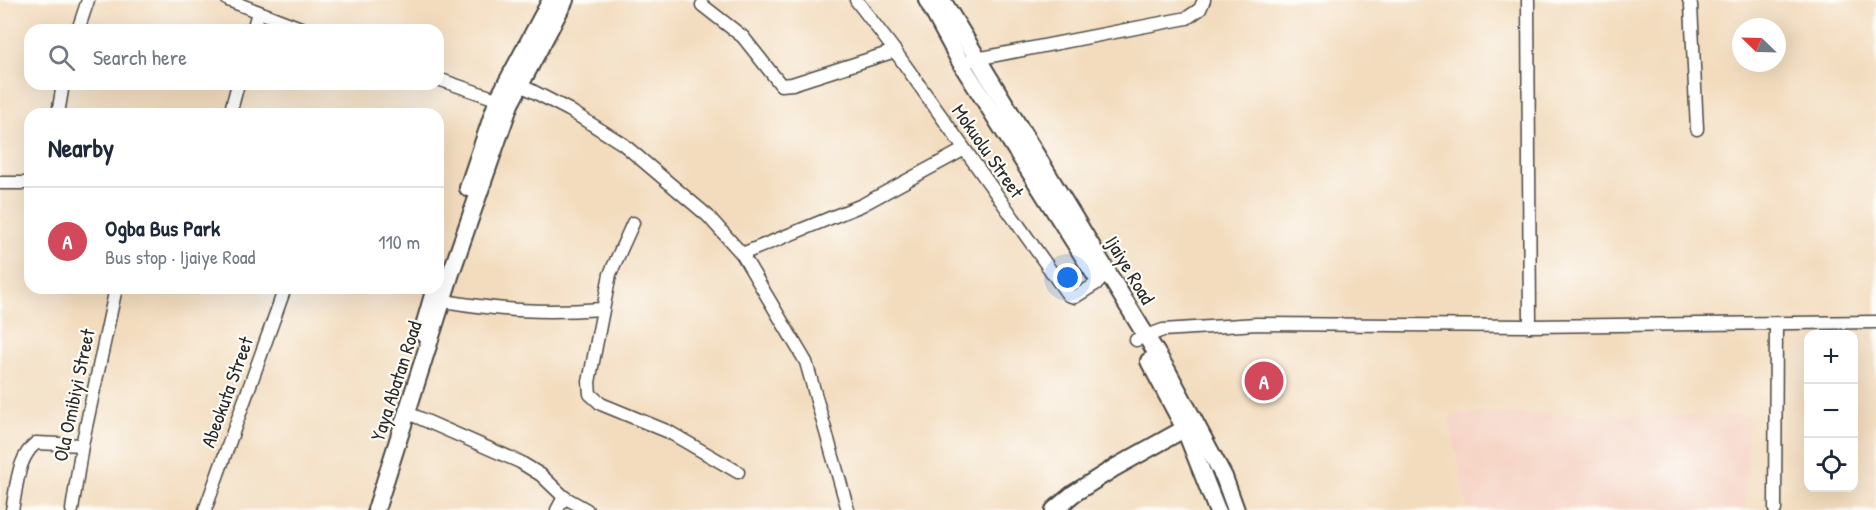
<!DOCTYPE html>
<meta charset="utf-8">
<style>
:root{--surface:#fff;--page:#f2f2f3;--text:#1f2937;--muted:#747a83;--line:#e0e1e3;--accent:#d1495b}
body{margin:0;font-family:"Patrick Hand",sans-serif;background:var(--page);color:var(--text)}
.controls{position:absolute;right:18px;bottom:18px;display:grid;overflow:hidden;border-radius:12px;box-shadow:0 6px 24px #0002}
.controls button{width:54px;height:54px;display:grid;place-items:center;padding:0;border:0;border-bottom:2px solid var(--line);background:var(--surface);color:var(--text);font:30px sans-serif}
.compass{position:absolute;left:1732px;top:18px;width:54px;height:54px;border-radius:50%;background:var(--surface);box-shadow:0 6px 24px #0002;rotate:293deg}
.you{position:absolute;left:1068px;top:278px;width:21px;height:21px;margin:-15px;border:4px solid #fff;border-radius:50%;background:#1a73e8;box-shadow:0 0 0 9px #1a73e833}
.badge{display:grid;place-items:center;width:39px;height:39px;border-radius:50%;background:var(--accent);color:#fff;font-size:20px;font-weight:700}
.pin{position:absolute;translate:-50% -50%;border:3px solid #fff;box-shadow:0 2px 6px #0006}
.list{margin:0;padding:0;list-style:none}
h2{display:flex;justify-content:space-between;align-items:center;height:78px;margin:0;padding:0 24px;font-size:26px}
h2 small{font-size:20px;font-weight:400;color:var(--muted)}
.list li{display:grid;grid-template-columns:39px 1fr auto;gap:18px;align-items:center;box-sizing:border-box;height:108px;padding:0 24px;border-top:2px solid var(--line)}
.list b{display:block;font-size:22px;white-space:nowrap}
.list p{margin:0;font-size:20px;white-space:nowrap;color:var(--muted)}
.list em{font-size:20px;font-style:normal;color:var(--muted)}
.icon{flex:none;width:33px;height:33px;fill:none;stroke:currentColor;stroke-width:2;stroke-linecap:round;stroke-linejoin:round}
.map{position:relative;flex:none;width:1876px;height:510px;overflow:hidden}
.search{position:absolute;background:var(--surface);box-shadow:0 6px 24px #0002;left:24px;top:24px;width:420px;height:66px;display:flex;align-items:center;gap:15px;box-sizing:border-box;padding:0 21px;border-radius:18px;color:var(--muted);font-size:22px}
.panel{position:absolute;background:var(--surface);box-shadow:0 6px 24px #0002;left:24px;top:108px;width:420px;height:186px;border-radius:18px}
.map>svg:first-child{display:block}
</style>
<div class="map">
<svg width="1876" height="510" viewBox="0 0 1876 510">
<rect width="100%" height="100%" fill="#fdfcf7"/>
<filter id="ink" filterUnits="userSpaceOnUse"><feTurbulence type="fractalNoise" baseFrequency=".0167" numOctaves="2"/><feDisplacementMap in="SourceGraphic" scale="12" xChannelSelector="R" yChannelSelector="G"/><feConvolveMatrix kernelMatrix="1 2 1 2 8 2 1 2 1" color-interpolation-filters="sRGB"/></filter>
<filter id="wash" filterUnits="userSpaceOnUse"><feTurbulence type="fractalNoise" baseFrequency=".008" numOctaves="4" result="noise"/><feDisplacementMap in="SourceGraphic" scale="24" xChannelSelector="R" yChannelSelector="G"/><feGaussianBlur stdDeviation="1.35" result="paint"/><feColorMatrix in="noise" values="0 0 0 0 0 0 0 0 0 0 0 0 0 0 0 0 0 1.4 0 .05"/><feComposite in="paint" operator="in"/></filter>
<g filter="url(#wash)">
<rect width="100%" height="100%" fill="#f3dcbe"/>
<path fill="#f5d2c2" d="M1485 413 1749 416 1745 510H1468L1448 415Z"/>
</g>
<g filter="url(#ink)">
<g fill="none" stroke-linecap="round" stroke-linejoin="round">
<g stroke="#494641" stroke-width="15">
<g id="street">
<path d="M228 0 306 30"/>
<path d="M856 0 895 51 1068 295 1075 297 1099 282"/>
<path d="M1528 0 1530 326"/>
<path d="M1689 0 1691 5 1697 129"/>
<path d="M702 5 743 37 781 85 792 84 895 51"/>
<path d="M78 30 88 0"/>
<path d="M253 30 258 12"/>
<path d="M971 60 1187 18 1200 9 1204 0"/>
<path d="M438 79 505 102"/>
<path d="M513 81 569 110 623 144 708 216 742 254 806 362 848 510"/>
<path d="M58 114 63 84"/>
<path d="M230 114 238 84"/>
<path d="M0 183H30"/>
<path d="M633 223 610 274 589 382 590 394 601 404 669 432 738 472"/>
<path d="M742 254 862 205 963 150"/>
<path d="M444 301C504 311 543 313 603 309"/>
<path d="M1136 340 1163 330 1257 324 1530 326 1876 322"/>
<path d="M408 413 520 462 541 475 564 497"/>
<path d="M12 510C17 487 17 458 36 443L82 445"/>
<path d="M72 510 82 445 116 288"/>
<path d="M205 510 285 288"/>
<path d="M557 510 564 497 587 510"/>
<path d="M1775 510 1776 324"/>
</g>
</g>
<g stroke="#494641" stroke-width="20">
<g id="secondary">
<path d="M927 0 962 65 1097 278"/>
<path d="M942 0 1168 372 1224 477 1236 510"/>
<path d="M468 188 498 99 551 0"/>
<path d="M422 333 435 288"/>
<path d="M1149 361 1184 427 1217 510"/>
<path d="M376 510 451 273 510 104 565 0"/>
<path d="M1054 510 1073 494 1114 468 1193 424"/>
</g>
</g>
<use href="#street" stroke="#fff" stroke-width="12"/>
<use href="#secondary" stroke="#fff" stroke-width="16"/>
</g>
</g>
<g text-anchor="middle" stroke-width="4.5" stroke-linejoin="round" paint-order="stroke">
<g font-size="20" fill="#2b2b2b" stroke="#fdfcf7">
<text transform="translate(988 151) rotate(55)" y="7">Mokuolu Street</text>
<text transform="translate(1130 270) rotate(59)" y="7">Ijaiye Road</text>
<text transform="translate(396 381) rotate(-72)" y="7">Yaya Abatan Road</text>
<text transform="translate(227 392) rotate(-70)" y="7">Abeokuta Street</text>
<text transform="translate(74 395) rotate(-78)" y="7">Ola Omibiyi Street</text>
</g>
</g>
</svg>
<div class="controls">
<button>+</button>
<button>−</button>
<button><svg class="icon" aria-label="locate" viewBox="0 0 24 24"><circle cx="12" cy="12" r="6"/><path d="M12 2v4M12 18v4M2 12h4M18 12h4"/></svg></button>
</div>
<svg class="compass" viewBox="-18 -18 36 36"><path d="M0-13l5 13h-10z" fill="#e53935"/><path d="M0 13l5-13h-10z" fill="#747a83"/></svg>
<div class="you"></div>
<div class="pin badge" style="left:1264px;top:381px">A</div>
<div class="search"><svg class="icon" aria-label="search" viewBox="0 0 24 24"><circle cx="10" cy="10" r="6"/><path d="M15 15l6 6"/></svg>Search here</div>
<section class="panel">
<h2>Nearby<small></small></h2>
<ul class="list">
<li><span class="badge">A</span><div><b>Ogba Bus Park</b><p>Bus stop · Ijaiye Road</p></div><em>110 m</em></li>
</ul>
</section>
</div>
